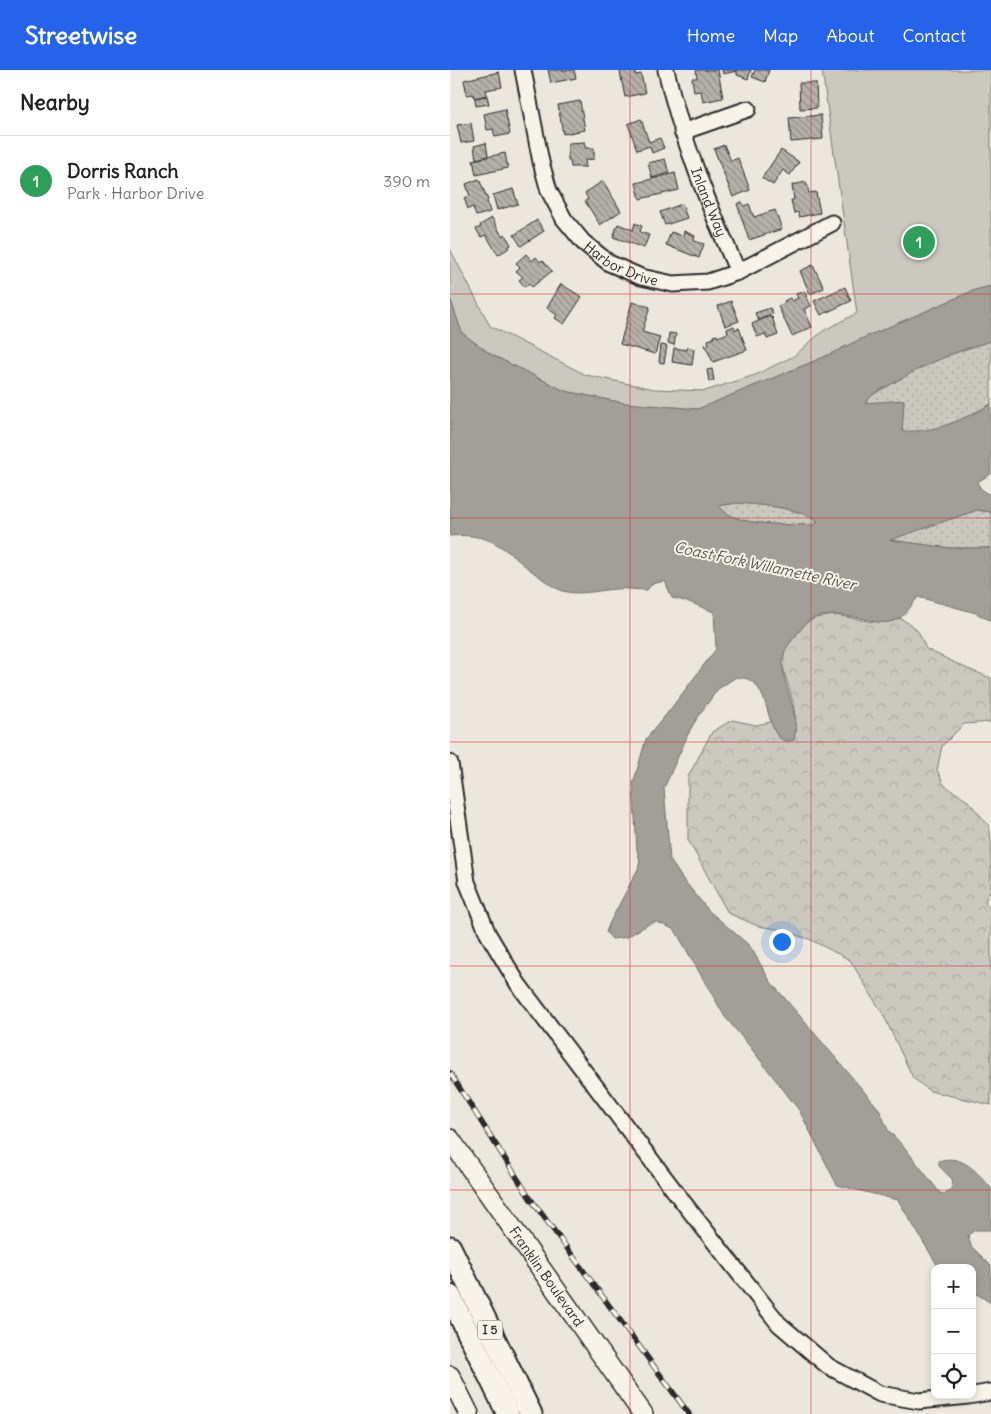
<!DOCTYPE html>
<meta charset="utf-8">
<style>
:root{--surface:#fff;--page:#f2f2f2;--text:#202124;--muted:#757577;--line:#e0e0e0;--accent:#2563eb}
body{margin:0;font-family:Delius,sans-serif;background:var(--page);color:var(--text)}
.controls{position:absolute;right:15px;bottom:15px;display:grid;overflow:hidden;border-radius:10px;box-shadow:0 2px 8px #0003}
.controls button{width:45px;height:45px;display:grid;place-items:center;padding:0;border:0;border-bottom:1px solid var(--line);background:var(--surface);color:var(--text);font:25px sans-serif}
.you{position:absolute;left:331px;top:871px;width:18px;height:18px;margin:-12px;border:4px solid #fff;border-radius:50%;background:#1a73e8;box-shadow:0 0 0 8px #1a73e833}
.badge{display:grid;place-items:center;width:32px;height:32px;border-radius:50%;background:var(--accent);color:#fff;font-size:16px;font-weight:700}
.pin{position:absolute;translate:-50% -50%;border:2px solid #fff;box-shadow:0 1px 5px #0006}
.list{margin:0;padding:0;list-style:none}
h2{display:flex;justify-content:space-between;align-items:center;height:65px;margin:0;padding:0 20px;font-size:21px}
h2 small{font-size:16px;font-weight:400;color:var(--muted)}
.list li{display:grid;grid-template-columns:32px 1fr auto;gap:15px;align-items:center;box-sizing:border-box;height:90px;padding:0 20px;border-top:1px solid var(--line)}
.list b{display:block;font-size:19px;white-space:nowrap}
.list p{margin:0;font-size:16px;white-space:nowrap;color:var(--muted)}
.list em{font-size:16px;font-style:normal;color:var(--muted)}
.icon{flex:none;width:28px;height:28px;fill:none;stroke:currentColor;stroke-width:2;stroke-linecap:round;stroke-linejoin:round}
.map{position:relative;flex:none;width:541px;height:1344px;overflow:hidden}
header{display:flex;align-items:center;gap:30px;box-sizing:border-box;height:70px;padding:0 25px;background:var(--accent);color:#fff}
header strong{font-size:24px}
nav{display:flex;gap:28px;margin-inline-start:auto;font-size:18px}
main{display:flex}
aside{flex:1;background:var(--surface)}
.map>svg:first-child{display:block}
</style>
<header>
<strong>Streetwise</strong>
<nav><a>Home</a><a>Map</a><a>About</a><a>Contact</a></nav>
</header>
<main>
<aside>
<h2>Nearby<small></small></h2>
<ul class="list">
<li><span class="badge" style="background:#2e9e5b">1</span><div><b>Dorris Ranch</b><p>Park · Harbor Drive</p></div><em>390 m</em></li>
</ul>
</aside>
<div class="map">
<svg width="541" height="1344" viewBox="0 0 541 1344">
<defs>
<pattern id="grass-dots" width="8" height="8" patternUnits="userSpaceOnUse" patternTransform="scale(1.25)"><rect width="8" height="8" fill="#cbc8bf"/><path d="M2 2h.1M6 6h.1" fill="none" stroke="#aeaca4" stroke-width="1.8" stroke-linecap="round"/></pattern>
<pattern id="forest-crowns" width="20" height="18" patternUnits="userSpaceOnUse" patternTransform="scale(1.25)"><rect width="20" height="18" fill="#cbc8bf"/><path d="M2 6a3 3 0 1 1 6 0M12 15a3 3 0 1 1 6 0" fill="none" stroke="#aeaca4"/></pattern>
<pattern id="building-back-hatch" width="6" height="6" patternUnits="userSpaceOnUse" patternTransform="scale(1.25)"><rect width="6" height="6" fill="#b5b2ab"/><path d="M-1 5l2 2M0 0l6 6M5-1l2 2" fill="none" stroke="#93918b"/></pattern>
</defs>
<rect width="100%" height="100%" fill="#ebe7dd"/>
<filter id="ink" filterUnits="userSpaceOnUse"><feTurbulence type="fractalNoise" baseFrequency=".02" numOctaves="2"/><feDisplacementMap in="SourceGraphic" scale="10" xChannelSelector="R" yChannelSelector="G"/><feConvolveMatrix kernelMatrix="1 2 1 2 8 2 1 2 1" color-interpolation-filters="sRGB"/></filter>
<g filter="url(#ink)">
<g fill="url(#grass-dots)" stroke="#7b7a75">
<path d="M541 271V334C521 345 498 357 476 361 468 363 460 361 452 361L454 330 414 334C422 324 432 319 442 313 473 295 506 281 541 271Z"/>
<path d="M286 433C313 435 345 437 368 451L364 455C338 454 285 458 269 436Z"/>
<path d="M527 440 541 442V478H500L439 470Z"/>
</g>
<path fill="url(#forest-crowns)" stroke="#7b7a75" d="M385 545C406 548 430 557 450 548L463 556 469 563 476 579 518 599 541 608V652L514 654 492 676 487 700 494 715 519 732 539 756 541 770V818L535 831 541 840V1035L480 1021 463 1008 434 946 400 890 359 869 326 859 308 856 278 843 238 770V707L262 662 282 650 306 655 321 652 328 667 347 661 343 632 332 594 335 579 356 553 365 548Z"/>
<path fill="#cbc8bf" stroke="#7b7a75" d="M372 0H541V216L525 220 411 269 374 287 248 339 174 333 115 321 42 285 12 263 0 228V179L40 256 136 305 204 319 255 321 305 305 344 286 373 261 407 243Z"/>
<path fill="#a29f98" stroke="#72716c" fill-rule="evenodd" d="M541 216V271C505 281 472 296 440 315 430 320 421 324 415 333L454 330 452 361C486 363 512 350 541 334V404L527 412 531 419 541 425V442L527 440 440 470 500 478H541V551L526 543 468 527C462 534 457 544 448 549 436 555 427 552 415 549 397 546 371 540 356 553 352 557 349 562 346 565 343 570 337 575 335 581 325 606 352 639 344 670 340 671 336 672 333 670 316 663 321 620 298 609 295 608 290 608 286 607L268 619 249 645 240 660 214 718 220 790 232 808 259 841 300 876 320 911 429 1039 438 1060 455 1078 490 1123 494 1124C500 1121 504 1117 502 1109L489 1096V1091C512 1083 528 1103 541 1118V1160H525L518 1165 521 1176 541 1196V1233L522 1221V1198H489L448 1130 387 1115 349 1040 297 973 275 947 225 860 207 852 199 854 177 867 162 869 156 862 160 852 188 799 190 791 187 780 183 714 196 669 219 641 266 579 264 542 239 532 222 528 215 511 202 514 197 520C187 520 176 518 166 519 148 520 131 526 113 521 104 518 97 512 90 507 55 483 48 462 0 466V228L12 263 42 285 115 321 174 333 248 339 374 287 411 269 525 220ZM286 433C311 435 348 437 368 451L364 455C339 454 285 458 269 436Z"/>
<g fill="url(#building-back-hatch)" stroke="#2b2b2b">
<path d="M98 0H124L126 8 101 13Z"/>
<path d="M178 0H185L186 5 191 4 195 23 175 27 170 2Z"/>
<path d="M246 0H268L273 28 253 32 251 21 244 22 242 8H247Z"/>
<path d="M272 0H301L298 9 287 5V1L273 4Z"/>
<path d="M305 0H319L315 12 302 7Z"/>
<path d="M49 2 52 17 36 20 37 25 24 28 23 24 17 25 14 10Z"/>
<path d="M349 13H366L367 38 350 39Z"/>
<path d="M37 26 39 34 26 36 25 28Z"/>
<path d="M130 31 135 60 113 64 108 35Z"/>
<path d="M55 39 60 64 45 67 43 59 37 60 34 44Z"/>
<path d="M371 45 373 69 341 72 339 48Z"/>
<path d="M191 49 199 72 210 68 214 78 202 83 200 76 187 80 178 54Z"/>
<path d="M21 53 24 71 11 73 7 55Z"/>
<path d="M135 72V78H144V89L135 90 136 97H121L120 91H118V73Z"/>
<path d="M36 73 38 86 26 89 24 76Z"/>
<path d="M274 75 281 91 288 88 300 120 283 127 264 79Z"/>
<path d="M331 80 349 92 340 105 333 100 323 115 312 108Z"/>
<path d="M55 83 58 98 26 105 23 90Z"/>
<path d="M215 89 219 103 202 108 198 93Z"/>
<path d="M225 103 229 120 190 129 186 113Z"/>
<path d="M29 109 38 130 37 131 40 142 26 146 23 137 18 139 14 128 20 126 16 114Z"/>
<path d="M153 111 171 141 150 155 135 131 138 129 135 123Z"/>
<path d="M356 112 359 123 366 122 370 143 349 147 348 142 344 143 341 130H344L342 115Z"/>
<path d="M63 119 68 134 47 140 43 125Z"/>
<path d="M292 132 294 136 299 134 304 147 325 140 332 159 299 170 287 134Z"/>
<path d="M232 134 237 148 215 155 210 142Z"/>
<path d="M42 148 52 166 55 164 61 175 59 176V178L48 185 36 165 31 167 26 159 31 157 30 155Z"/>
<path d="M87 150 94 161 71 176 64 165Z"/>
<path d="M185 153 192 156 190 162 199 165 194 178 163 167 168 154 183 160Z"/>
<path d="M234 161 245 166 244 171 254 174 249 188 216 175 221 162 233 166Z"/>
<path d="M76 184 82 191 86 187 90 192 92 190 102 201 82 217 79 213 75 217 69 210 73 207 66 201 70 197 66 193Z"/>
<path d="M363 195 374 218 360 224 350 201Z"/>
<path d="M111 214 132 227 114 254 105 248 107 245 97 238Z"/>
<path d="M395 217 401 231 371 245 364 231Z"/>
<path d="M354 221 361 236 354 239 362 257 342 266 328 236 335 233 334 231 340 228 342 231 348 228 346 224Z"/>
<path d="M281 231 289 251 275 256 268 236Z"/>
<path d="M182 232 200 237 192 262 210 267 205 284 170 274Z"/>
<path d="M320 238 323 244 308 250 305 243Z"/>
<path d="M320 246V248L322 247 328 265 317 269 315 264 307 267 302 254Z"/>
<path d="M284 256 285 260 289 258 297 280 263 292 255 275 259 274 258 270 264 268 263 266 267 265 268 267 278 263 277 259Z"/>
<path d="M219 263 226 264 224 275 218 273Z"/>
<path d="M211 275 217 276 214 293 209 292Z"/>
<path d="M238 277 244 279 242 295 222 292 224 278 237 280Z"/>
<path d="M262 299 264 311 259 312 257 300Z"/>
</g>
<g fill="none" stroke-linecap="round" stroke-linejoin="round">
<g stroke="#2b2b2b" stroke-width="19">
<g id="minor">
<path id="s1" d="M73 0 91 92 99 121 114 149 133 172 159 193 191 207 223 214 258 212 288 202 382 153"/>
<path id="s2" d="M216 0C232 70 259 136 288 202"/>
<path d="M232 62 298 39"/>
<path d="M0 693 17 812 38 864 68 914 233 1132 329 1254 378 1296 430 1324 469 1331 518 1326 541 1322"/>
</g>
</g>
<g stroke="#2b2b2b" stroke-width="22">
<g id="major">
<path id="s3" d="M0 1069 193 1344"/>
<path d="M0 1306 19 1344"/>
</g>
</g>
<g stroke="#2b2b2b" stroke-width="25">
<g id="highway">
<path d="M0 1177 81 1344"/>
<path d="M0 1226 58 1344"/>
</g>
</g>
<use href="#minor" stroke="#f7f3e8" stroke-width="15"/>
<use href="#major" stroke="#f7f3e8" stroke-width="19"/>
<use href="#highway" stroke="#f7f3e8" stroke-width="21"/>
<g stroke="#2b2b2b" stroke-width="5.5">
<path id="rail" d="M0 1003 80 1128 239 1344"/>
</g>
<use href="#rail" stroke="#f7f3e8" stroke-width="4" stroke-dasharray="11" stroke-linecap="butt"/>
</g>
</g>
<path fill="none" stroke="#d62828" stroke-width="1" stroke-opacity="0.55" d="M180 0V1344M361 0V1344M0 224H541M0 448H541M0 672H541M0 896H541M0 1120H541"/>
<g text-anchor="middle" stroke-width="4" stroke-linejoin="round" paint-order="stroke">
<rect fill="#f7f3e8" stroke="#686764" stroke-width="1" x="27.5" y="1250.5" width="25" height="19" rx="4"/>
<g font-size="12" font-weight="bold" fill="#2b2b2b">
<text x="40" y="1264">I 5</text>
</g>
<g font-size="14" fill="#2b2b2b" stroke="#f7f3e8">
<text dy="5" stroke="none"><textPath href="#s2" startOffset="139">Inland Way</textPath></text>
<text dy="5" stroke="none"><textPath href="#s1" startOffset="230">Harbor Drive</textPath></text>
<text dy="5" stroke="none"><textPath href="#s3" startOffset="168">Franklin Boulevard</textPath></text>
</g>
<g font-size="15" font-style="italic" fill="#555451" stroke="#f7f3e8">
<text transform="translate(315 496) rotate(12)" y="5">Coast Fork Willamette River</text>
</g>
</g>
</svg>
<div class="controls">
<button>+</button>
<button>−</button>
<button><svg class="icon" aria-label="locate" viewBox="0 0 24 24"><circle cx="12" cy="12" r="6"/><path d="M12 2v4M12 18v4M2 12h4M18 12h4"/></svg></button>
</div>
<div class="you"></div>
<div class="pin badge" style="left:469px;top:172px;background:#2e9e5b">1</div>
</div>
</main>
